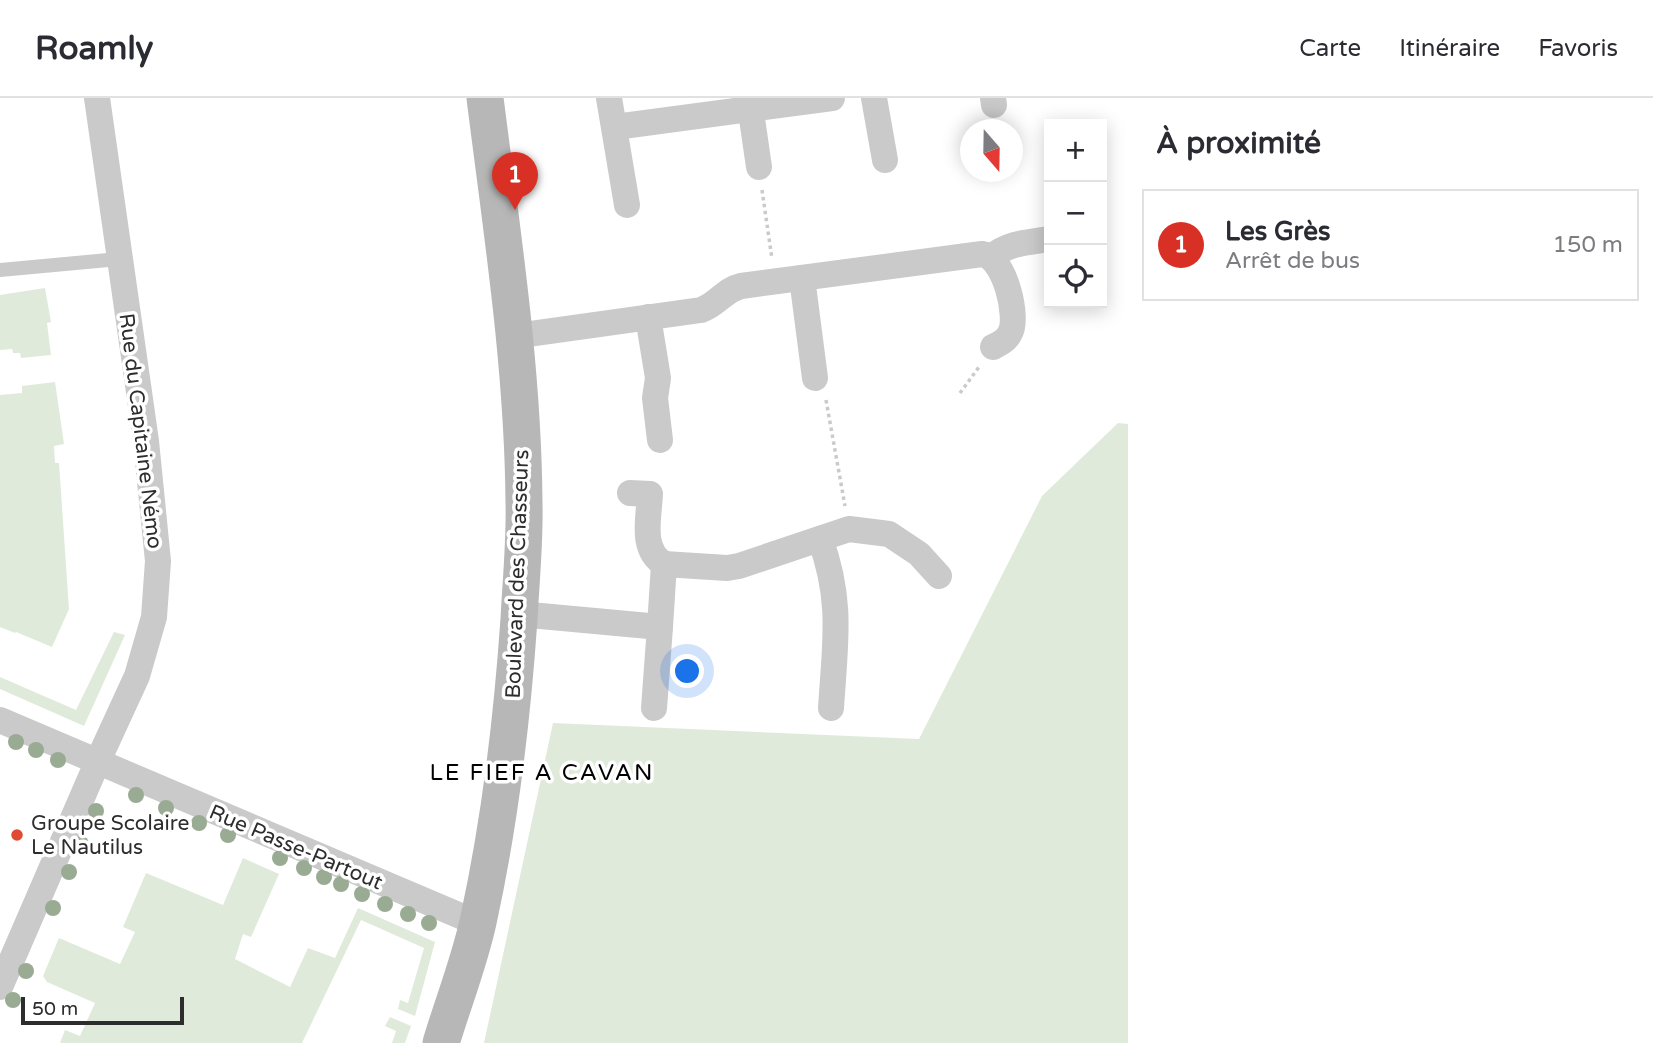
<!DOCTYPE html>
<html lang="fr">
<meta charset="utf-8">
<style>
:root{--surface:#fff;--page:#f2f2f3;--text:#2b2b33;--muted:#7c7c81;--line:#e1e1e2;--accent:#d93025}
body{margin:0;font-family:"Varela Round",sans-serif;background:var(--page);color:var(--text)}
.controls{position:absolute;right:21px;top:21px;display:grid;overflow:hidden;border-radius:0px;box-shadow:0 4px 18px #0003}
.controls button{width:63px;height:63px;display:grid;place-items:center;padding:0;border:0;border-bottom:2px solid var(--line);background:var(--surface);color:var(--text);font:35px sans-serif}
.compass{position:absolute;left:960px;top:21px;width:63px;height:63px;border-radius:50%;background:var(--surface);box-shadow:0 4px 18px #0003;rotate:160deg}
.scale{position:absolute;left:21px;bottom:18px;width:163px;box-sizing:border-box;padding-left:7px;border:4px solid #2d2d2d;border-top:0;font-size:19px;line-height:24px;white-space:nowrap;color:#2d2d2d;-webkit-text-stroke:5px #fff;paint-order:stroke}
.you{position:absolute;left:688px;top:574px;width:24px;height:24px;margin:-18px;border:5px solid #fff;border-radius:50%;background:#1a73e8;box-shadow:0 0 0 10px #1a73e833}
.badge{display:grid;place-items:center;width:46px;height:46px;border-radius:50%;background:var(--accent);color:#fff;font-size:23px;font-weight:700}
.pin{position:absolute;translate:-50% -58px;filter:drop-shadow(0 2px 4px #0008)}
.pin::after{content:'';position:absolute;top:37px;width:24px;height:21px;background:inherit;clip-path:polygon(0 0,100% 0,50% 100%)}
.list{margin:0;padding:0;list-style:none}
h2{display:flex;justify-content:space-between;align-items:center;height:91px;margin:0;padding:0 28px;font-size:30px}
h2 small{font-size:23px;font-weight:400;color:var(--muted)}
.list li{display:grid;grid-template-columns:46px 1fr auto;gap:21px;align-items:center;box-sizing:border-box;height:112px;margin:0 14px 14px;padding:0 14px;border:2px solid var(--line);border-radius:0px}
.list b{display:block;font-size:26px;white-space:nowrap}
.list p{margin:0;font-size:23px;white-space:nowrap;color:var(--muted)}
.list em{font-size:23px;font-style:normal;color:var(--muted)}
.icon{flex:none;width:38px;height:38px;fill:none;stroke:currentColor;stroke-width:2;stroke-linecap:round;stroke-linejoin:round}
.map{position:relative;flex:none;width:1128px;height:945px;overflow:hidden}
header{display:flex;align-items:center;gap:42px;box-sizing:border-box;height:98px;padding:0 35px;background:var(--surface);border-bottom:2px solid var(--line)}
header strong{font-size:33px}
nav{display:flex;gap:38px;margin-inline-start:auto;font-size:24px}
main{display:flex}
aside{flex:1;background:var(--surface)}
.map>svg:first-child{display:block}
</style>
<header>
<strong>Roamly</strong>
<nav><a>Carte</a><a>Itinéraire</a><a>Favoris</a></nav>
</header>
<main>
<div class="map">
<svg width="1128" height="945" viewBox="0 0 1128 945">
<rect width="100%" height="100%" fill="#fff"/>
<g fill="#e0eadb">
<path d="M45 190 51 224 47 225 51 257 21 260 20 255H13L12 251 0 252V197Z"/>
<path d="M55 284 64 346 54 348 55 365H59L69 511 52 549 16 534 15 535 0 529V297L22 295V288Z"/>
<path d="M1118 325 1128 326V945H484L553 625 919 641 1042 398Z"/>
<path d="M114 534 125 537 84 628 0 591V579L76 612Z"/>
<path d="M243 760 279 776 251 839 243 836 235 861 290 889 308 850 335 860 358 810 435 844 415 918 398 911 400 902 408 905 424 850 361 822 302 945H60L65 932 80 938 95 905 47 884 43 878 59 840 120 866 135 834 123 829 146 775 223 807Z"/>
<path d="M390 919 411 928 405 945H392L396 933 385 928Z"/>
</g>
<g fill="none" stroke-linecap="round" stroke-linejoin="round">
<g stroke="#cacaca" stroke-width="3.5" stroke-dasharray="3.5 3.5" stroke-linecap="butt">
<path d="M762 92 772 161"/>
<path d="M960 295 979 269"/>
<path d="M826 302 845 408"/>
</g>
<path stroke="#cacaca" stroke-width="14" d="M0 172 119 161"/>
<g stroke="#cacaca" stroke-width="26">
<path d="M609 0 627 107"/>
<path d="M749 0 759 69"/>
<path d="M874 0 885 62"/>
<path d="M993 0 994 7"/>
<path d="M615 29 832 0"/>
<path d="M992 159C1007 145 1030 144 1049 141"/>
<path d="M802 180 815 280"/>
<path d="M648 219 658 280 655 300 660 342"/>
<path d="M515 238 701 212C717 207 724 192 741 188L982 156C1005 159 1019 220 1010 235 1007 242 999 246 993 249"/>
<path d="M630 395 650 396C649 419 640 452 664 466"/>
<path d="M820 441C843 502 835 546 831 610"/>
<path d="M519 516 660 529 664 466 727 470 739 468 849 431 889 436 919 456 939 478"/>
<path d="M654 610 660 529"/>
<path d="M0 622 477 825"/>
<path d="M0 889 97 665 137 578 154 519 158 463 146 343 97 0"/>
</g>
<path stroke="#b7b7b7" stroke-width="37" d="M441 945C453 905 469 865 478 824 500 724 512 623 519 521 521 482 525 443 524 405 523 269 502 135 485 0"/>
</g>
<g fill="#9aab94">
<circle cx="16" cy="644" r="8"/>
<circle cx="36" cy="652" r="8"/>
<circle cx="58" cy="662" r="8"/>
<circle cx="136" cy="697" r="8"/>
<circle cx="166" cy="710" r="8"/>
<circle cx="96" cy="713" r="8"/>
<circle cx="199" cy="725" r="8"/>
<circle cx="228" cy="737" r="8"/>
<circle cx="81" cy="746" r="8"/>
<circle cx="280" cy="760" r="8"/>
<circle cx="304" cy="770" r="8"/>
<circle cx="69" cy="774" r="8"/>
<circle cx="324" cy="779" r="8"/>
<circle cx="341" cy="786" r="8"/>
<circle cx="362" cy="796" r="8"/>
<circle cx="385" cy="806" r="8"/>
<circle cx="53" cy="810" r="8"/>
<circle cx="408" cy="816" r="8"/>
<circle cx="429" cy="825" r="8"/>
<circle cx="26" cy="873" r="8"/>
<circle cx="13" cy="902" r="8"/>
</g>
<circle fill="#e04933" stroke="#fff" stroke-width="2.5" cx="17" cy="737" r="7"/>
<g text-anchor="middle" stroke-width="7" stroke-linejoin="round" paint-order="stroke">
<g font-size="21" fill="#2d2d2d" stroke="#fff">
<text transform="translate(141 333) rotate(83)" y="7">Rue du Capitaine Némo</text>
<text transform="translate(517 476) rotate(-88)" y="7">Boulevard des Chasseurs</text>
<text transform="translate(296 749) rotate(23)" y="7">Rue Passe-Partout</text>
</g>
<g font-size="21" fill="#2d2d2d" stroke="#fff" text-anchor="start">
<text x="31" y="732">Groupe Scolaire<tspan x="31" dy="24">Le Nautilus</tspan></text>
</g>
<g font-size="23" letter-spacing="2" fill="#000" stroke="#fff">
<text x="542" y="682">LE FIEF A CAVAN</text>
</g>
</g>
</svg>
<div class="controls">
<button>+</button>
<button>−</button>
<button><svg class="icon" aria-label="locate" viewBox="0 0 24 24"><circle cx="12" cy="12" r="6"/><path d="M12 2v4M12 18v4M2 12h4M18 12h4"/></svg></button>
</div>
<svg class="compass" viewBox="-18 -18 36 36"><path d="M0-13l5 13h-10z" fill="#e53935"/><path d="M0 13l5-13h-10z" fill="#7c7c81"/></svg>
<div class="scale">50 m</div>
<div class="you"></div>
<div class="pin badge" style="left:515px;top:112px">1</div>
</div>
<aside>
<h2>À proximité<small></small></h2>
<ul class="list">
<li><span class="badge">1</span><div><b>Les Grès</b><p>Arrêt de bus</p></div><em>150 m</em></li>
</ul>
</aside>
</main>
